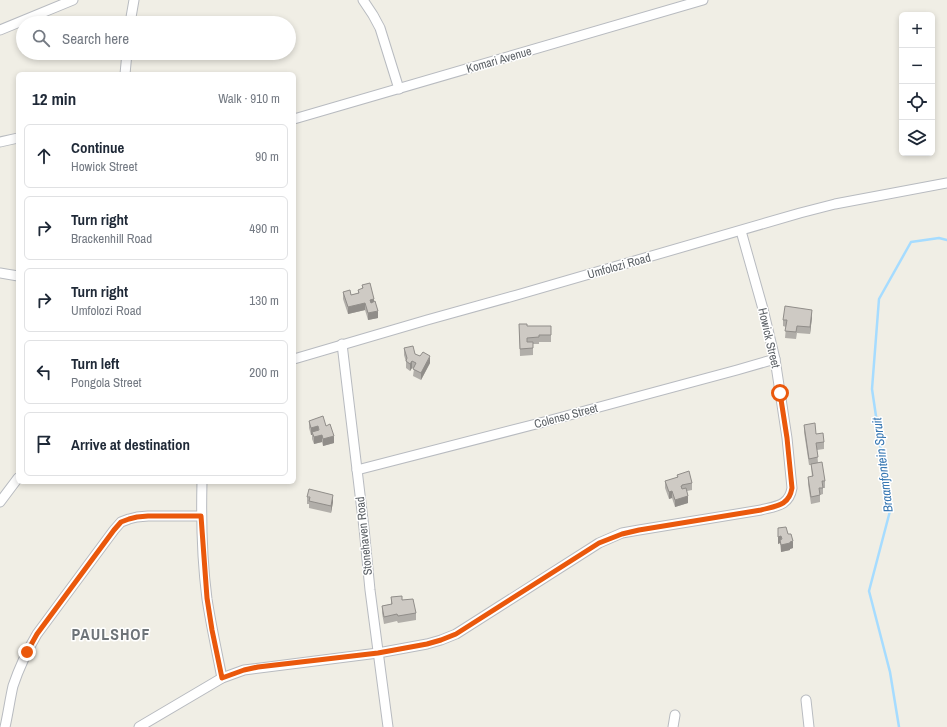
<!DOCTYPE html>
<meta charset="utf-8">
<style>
:root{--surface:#fff;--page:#f6f6f7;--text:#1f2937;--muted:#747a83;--line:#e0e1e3}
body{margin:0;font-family:"Archivo Narrow",sans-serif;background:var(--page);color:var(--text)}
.controls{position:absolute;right:12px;top:12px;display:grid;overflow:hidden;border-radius:6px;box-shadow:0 2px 6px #0003}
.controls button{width:36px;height:36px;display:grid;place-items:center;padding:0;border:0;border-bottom:1px solid var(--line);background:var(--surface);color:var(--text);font:20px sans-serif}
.stop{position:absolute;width:12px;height:12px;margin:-9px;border:3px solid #ea580c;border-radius:50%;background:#fff}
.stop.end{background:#ea580c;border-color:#fff;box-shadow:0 1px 4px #0008}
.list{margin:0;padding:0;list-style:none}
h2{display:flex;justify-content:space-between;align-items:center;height:52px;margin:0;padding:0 16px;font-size:17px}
h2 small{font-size:13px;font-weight:400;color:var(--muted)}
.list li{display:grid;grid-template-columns:26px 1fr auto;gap:12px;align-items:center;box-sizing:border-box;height:64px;margin:0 8px 8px;padding:0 8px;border:1px solid var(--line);border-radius:6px}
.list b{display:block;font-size:15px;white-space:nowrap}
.list p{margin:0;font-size:13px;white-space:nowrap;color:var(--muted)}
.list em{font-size:13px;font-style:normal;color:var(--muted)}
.icon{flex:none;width:22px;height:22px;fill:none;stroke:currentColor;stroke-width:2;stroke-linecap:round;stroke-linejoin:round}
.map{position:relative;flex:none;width:947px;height:727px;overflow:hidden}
.search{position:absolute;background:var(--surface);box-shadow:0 2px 6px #0003;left:16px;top:16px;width:280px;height:44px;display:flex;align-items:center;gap:10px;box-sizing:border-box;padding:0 14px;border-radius:22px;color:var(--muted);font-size:15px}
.panel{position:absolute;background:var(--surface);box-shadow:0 2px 6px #0003;left:16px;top:72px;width:280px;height:412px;border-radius:6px}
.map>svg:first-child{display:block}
</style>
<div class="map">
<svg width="947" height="727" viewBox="0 0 947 727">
<rect width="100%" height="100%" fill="#f0eee5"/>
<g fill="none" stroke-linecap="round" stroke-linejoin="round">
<path stroke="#a6dcff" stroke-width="2.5" d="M899 727 890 672 869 591 890 511 872 389 879 299 911 242 939 238 947 240"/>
<g stroke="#b8bbc0" stroke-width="11">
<g id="street">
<path d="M363 0 373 15 380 28 399 89"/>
<path d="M130 23 134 0"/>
<path d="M0 30 73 0"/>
<path d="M125 74 127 53"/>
<path d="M294 119 703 0"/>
<path d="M0 142 18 138"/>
<path d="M0 273 18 276"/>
<path d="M342 344 364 528 370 590 388 727"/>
<path d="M294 359 427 320 517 295 800 213 835 204 947 183"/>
<path d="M357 470 540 423 737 370 775 359"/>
<path d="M202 482C201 521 202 560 207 599 211 625 217 652 222 678"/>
<path d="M0 502 18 478"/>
<path d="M806 700 809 727"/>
<path d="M5 727C8 714 10 699 13 686 19 668 27 651 37 634L114 530 121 522 129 519 137 517 148 516H201"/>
<path d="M139 727 222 678 244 670 378 653 427 644 441 640 456 634 599 543 622 533 639 530 761 510C776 506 789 506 792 488L787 438 775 359 763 309 741 231"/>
<path d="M673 727 675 715"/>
</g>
</g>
<use href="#street" stroke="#fff" stroke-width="9"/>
</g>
<g fill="#b1aea9">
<path d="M362 285 374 302 378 318 368 320 365 310 348 314 343 299V292L351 295 358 293V290L362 289Z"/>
<path d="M812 317 810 334 797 333 796 339 785 338 786 327 783 326V320Z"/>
<path d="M519 324 527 326H551V342H539V344H533V355L520 356Z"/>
<path d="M404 348 430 363 421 380 413 376 414 369 412 368 410 371 406 368V362L404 355Z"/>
<path d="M309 421 326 426 334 443 323 446 322 442 314 444 312 439V435H311L309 428Z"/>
<path d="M804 425 816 434 824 442V449L817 450 818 463 825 481V488H823V494L820 495V502L811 504 808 484V477H812L811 465H809L804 432Z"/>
<path d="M677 475 692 483V490L687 491 688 503 675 507 672 498 669 499 665 488V481L677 478Z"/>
<path d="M307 497 333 502 331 513 309 508V504H307Z"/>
<path d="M778 528 788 534 793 548 790 549V550L781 552 780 543 778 544Z"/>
<path d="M391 597 402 600 416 613V620L398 623 397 621 384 624 382 613V606L391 604Z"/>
</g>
<g fill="#908d89">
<path d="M374 299V306L370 307V300Z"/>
<path d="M365 303V310L348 314V307Z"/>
<path d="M812 310V317L810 334V327Z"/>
<path d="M378 311V318L368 320V313Z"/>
<path d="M430 356V363L421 380V373Z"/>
<path d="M412 361V368L410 371V364Z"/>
<path d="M318 426V433L312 432V435H311V428Z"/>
<path d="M322 435V442L314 444V437Z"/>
<path d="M334 436V443L323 446V439Z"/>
<path d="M672 491V498L669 499V492Z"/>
<path d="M333 495V502L331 513V506Z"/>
<path d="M688 496V503L675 507V500Z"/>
<path d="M781 536V543L780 540V543L778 544V537Z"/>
<path d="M793 541V548L790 549V550L781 552V545Z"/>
</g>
<g fill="#cecac4" stroke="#908d89">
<path d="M370 283 374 299 370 300 371 303 375 301 378 311 368 313 365 303 348 307 343 292 350 290 351 295 359 293 358 290 363 288 362 285Z"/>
<path d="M785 306 812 310 810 327 797 326 796 332 785 331 787 320H783Z"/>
<path d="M519 324H527V326H551V335H539V337L527 338V342H533V348L520 349Z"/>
<path d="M413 346 415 354 420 356 423 352 430 356 421 373 413 369 416 363 412 361 410 364 406 361 407 358 404 348Z"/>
<path d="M323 416 326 426 330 424 334 436 323 439 322 435 314 437 312 432 319 430 318 426 311 428 309 421Z"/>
<path d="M815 423 816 434 823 433 824 442 816 443 818 457 809 459 804 425Z"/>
<path d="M822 462 825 481H822L823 488H819L820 495 811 497 808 477 813 476 811 464Z"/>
<path d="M689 471 692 483 682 485V486H681L682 489 686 488 688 496 675 500 672 491 669 492 665 481 678 477 677 475Z"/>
<path d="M309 489 333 495 331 506 309 501 310 497H307Z"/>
<path d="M786 527 788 534H791L793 541 790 542V543L781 545 780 540 782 539 781 536 778 537V528Z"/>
<path d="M402 596V600L413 599 416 613 398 616 397 614 384 617 382 606 392 604 391 597Z"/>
</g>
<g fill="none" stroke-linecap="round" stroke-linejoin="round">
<path stroke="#ea580c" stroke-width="5" d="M27 652 37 634 114 530 121 522 129 519 137 517 148 516H201L207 598 212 630 222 678 244 670 258 667 378 653 427 644 441 640 456 634 599 543 622 534 639 530 761 510C776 506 789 506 792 488L787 438 780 393"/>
</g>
<g text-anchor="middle" stroke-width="3" stroke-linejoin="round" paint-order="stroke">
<g font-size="12" fill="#5d6267" stroke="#fff">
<text transform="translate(499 60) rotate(-16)" y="4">Komari Avenue</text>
<text transform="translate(619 266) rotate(-16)" y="4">Umfolozi Road</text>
<text transform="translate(769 338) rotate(77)" y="4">Howick Street</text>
<text transform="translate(566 416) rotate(-15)" y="4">Colenso Street</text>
<text transform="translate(364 536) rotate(-96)" y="4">Stonehaven Road</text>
</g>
<g font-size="13" font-style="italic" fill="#3777b2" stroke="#fff">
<text transform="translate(882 465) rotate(-97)" y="5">Braamfontein Spruit</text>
</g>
<g font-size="16" font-weight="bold" letter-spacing="1" fill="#6e7479" stroke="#fff">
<text x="111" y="640">PAULSHOF</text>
</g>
</g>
</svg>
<div class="controls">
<button>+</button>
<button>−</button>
<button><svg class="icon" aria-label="locate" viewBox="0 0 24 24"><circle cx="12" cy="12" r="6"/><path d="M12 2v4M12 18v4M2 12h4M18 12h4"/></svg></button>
<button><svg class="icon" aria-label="layers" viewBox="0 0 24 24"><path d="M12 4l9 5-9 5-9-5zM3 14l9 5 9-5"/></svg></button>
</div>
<div class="stop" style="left:780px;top:393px"></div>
<div class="stop end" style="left:27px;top:652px"></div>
<div class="search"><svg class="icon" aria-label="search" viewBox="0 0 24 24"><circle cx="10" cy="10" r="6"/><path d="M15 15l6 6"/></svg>Search here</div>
<section class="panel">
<h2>12 min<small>Walk · 910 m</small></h2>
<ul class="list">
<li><svg class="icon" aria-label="ahead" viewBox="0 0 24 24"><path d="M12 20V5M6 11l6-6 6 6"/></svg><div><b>Continue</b><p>Howick Street</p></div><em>90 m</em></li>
<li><svg class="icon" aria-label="right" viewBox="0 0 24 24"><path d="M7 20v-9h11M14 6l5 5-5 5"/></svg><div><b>Turn right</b><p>Brackenhill Road</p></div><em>490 m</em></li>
<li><svg class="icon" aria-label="right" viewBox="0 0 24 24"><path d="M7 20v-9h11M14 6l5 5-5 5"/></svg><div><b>Turn right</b><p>Umfolozi Road</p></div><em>130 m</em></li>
<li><svg class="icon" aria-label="left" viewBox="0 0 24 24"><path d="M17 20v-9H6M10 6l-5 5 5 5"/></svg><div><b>Turn left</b><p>Pongola Street</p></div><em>200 m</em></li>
<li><svg class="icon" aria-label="arrive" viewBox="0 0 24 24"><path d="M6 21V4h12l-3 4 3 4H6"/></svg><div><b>Arrive at destination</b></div></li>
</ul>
</section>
</div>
